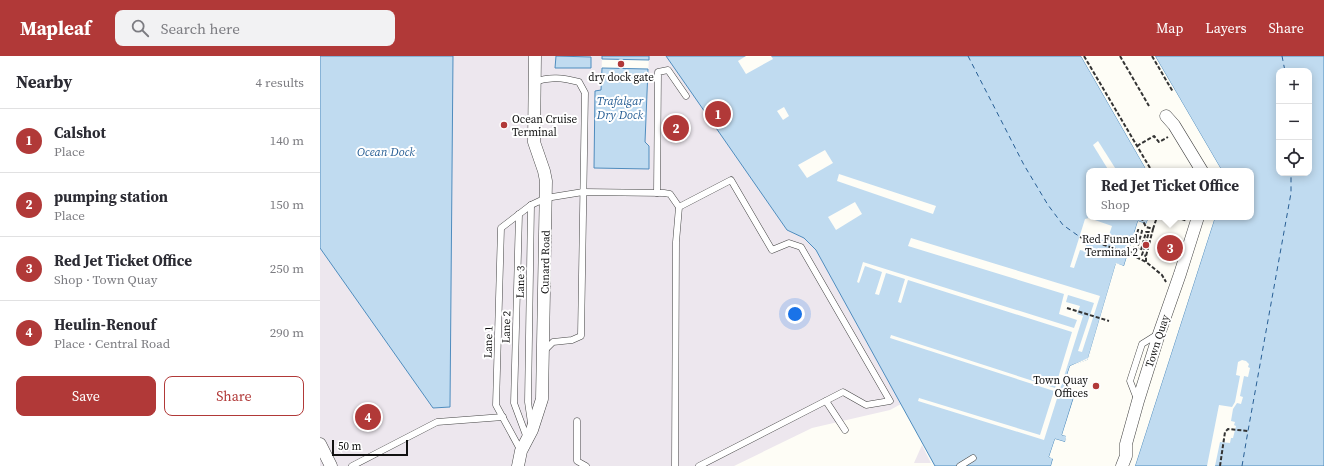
<!DOCTYPE html>
<meta charset="utf-8">
<style>
:root{--surface:#fff;--page:#f2f2f3;--text:#2b2b33;--muted:#7c7c81;--line:#e1e1e2;--accent:#b13938}
body{margin:0;font-family:"Source Serif 4",serif;background:var(--page);color:var(--text)}
.controls{position:absolute;right:12px;top:12px;display:grid;overflow:hidden;border-radius:8px;box-shadow:0 2px 10px #0003}
.controls button{width:36px;height:36px;display:grid;place-items:center;padding:0;border:0;border-bottom:1px solid var(--line);background:var(--surface);color:var(--text);font:20px sans-serif}
.scale{position:absolute;left:12px;bottom:10px;width:76px;box-sizing:border-box;padding-left:4px;border:2px solid #111;border-top:0;font-size:11px;line-height:14px;white-space:nowrap;color:#111;-webkit-text-stroke:3px #fff;paint-order:stroke}
.you{position:absolute;left:475px;top:258px;width:14px;height:14px;margin:-10px;border:3px solid #fff;border-radius:50%;background:#1a73e8;box-shadow:0 0 0 6px #1a73e833}
.badge{display:grid;place-items:center;width:26px;height:26px;border-radius:50%;background:var(--accent);color:#fff;font-size:13px;font-weight:700}
.pin{position:absolute;translate:-50% -50%;border:2px solid #fff;box-shadow:0 1px 4px #0006}
.popup{position:absolute;left:766px;top:112px;width:168px;height:52px;box-sizing:border-box;display:grid;place-content:center;border-radius:8px;background:var(--surface);filter:drop-shadow(0 1px 3px #0005);font-size:13px;white-space:nowrap;color:var(--muted)}
.popup b{font-size:15px;color:var(--text)}
.popup::after{content:'';position:absolute;left:50%;top:100%;margin-left:-8px;border:8px solid transparent;border-top-color:var(--surface)}
.list{margin:0;padding:0;list-style:none}
h2{display:flex;justify-content:space-between;align-items:center;height:52px;margin:0;padding:0 16px;font-size:17px}
h2 small{font-size:13px;font-weight:400;color:var(--muted)}
.list li{display:grid;grid-template-columns:26px 1fr auto;gap:12px;align-items:center;box-sizing:border-box;height:64px;padding:0 16px;border-top:1px solid var(--line)}
.list b{display:block;font-size:15px;white-space:nowrap}
.list p{margin:0;font-size:13px;white-space:nowrap;color:var(--muted)}
.list em{font-size:13px;font-style:normal;color:var(--muted)}
.actions{display:flex;gap:8px;padding:12px 16px}
.actions a{flex:1;padding:9px 0;border:1px solid var(--accent);border-radius:8px;text-align:center;font-size:14px;color:var(--accent)}
.actions .main{background:var(--accent);color:#fff}
.icon{flex:none;width:22px;height:22px;fill:none;stroke:currentColor;stroke-width:2;stroke-linecap:round;stroke-linejoin:round}
.map{position:relative;flex:none;width:1004px;height:410px;overflow:hidden}
header{display:flex;align-items:center;gap:24px;box-sizing:border-box;height:56px;padding:0 20px;background:var(--accent);color:#fff}
header strong{font-size:19px}
nav{display:flex;gap:22px;margin-inline-start:auto;font-size:14px}
.search{width:280px;height:36px;background:var(--page);display:flex;align-items:center;gap:10px;box-sizing:border-box;padding:0 14px;border-radius:8px;color:var(--muted);font-size:15px}
main{display:flex}
aside{flex:1;background:var(--surface)}
.map>svg:first-child{display:block}
</style>
<header>
<strong>Mapleaf</strong>
<div class="search"><svg class="icon" aria-label="search" viewBox="0 0 24 24"><circle cx="10" cy="10" r="6"/><path d="M15 15l6 6"/></svg>Search here</div>
<nav><a>Map</a><a>Layers</a><a>Share</a></nav>
</header>
<main>
<aside>
<h2>Nearby<small>4 results</small></h2>
<ul class="list">
<li><span class="badge">1</span><div><b>Calshot</b><p>Place</p></div><em>140 m</em></li>
<li><span class="badge">2</span><div><b>pumping station</b><p>Place</p></div><em>150 m</em></li>
<li><span class="badge">3</span><div><b>Red Jet Ticket Office</b><p>Shop · Town Quay</p></div><em>250 m</em></li>
<li><span class="badge">4</span><div><b>Heulin-Renouf</b><p>Place · Central Road</p></div><em>290 m</em></li>
</ul>
<div class="actions"><a class="main">Save</a><a>Share</a></div>
</aside>
<div class="map">
<svg width="1004" height="410" viewBox="0 0 1004 410">
<rect width="100%" height="100%" fill="#fefdf6"/>
<g fill="#ede7ee">
<path d="M133 0H282L281 35H275L329 113V90L325 86 329 0H346L467 174 484 182 496 194 581 348 570 354 492 372 414 410H0V192L113 352 130 351Z"/>
<path d="M602 389 611 407H594Z"/>
</g>
<g fill="#c0dbf0" stroke="#4f8cbe" fill-rule="evenodd">
<path d="M0 0H133L130 351 113 352 0 192Z"/>
<path d="M236 0 271 1V12H235Z"/>
<path d="M282 0H329V4L282 3Z"/>
<path d="M346 0H761L826 113 824 115H769V161H829L826 168 818 165 804 210 796 208 768 303 750 310 746 322 755 337 742 379 747 380 745 386 735 383 729 401 733 402 731 410H615L496 194 484 182 467 174Z"/>
<path d="M835 0H1004V410H815L895 161H931V115H902ZM959 15H989V117H959Z"/>
<path d="M282 12 328 13 325 86 329 90V113L274 112 275 35 281 34Z"/>
</g>
<g fill="#fefdf6">
<path d="M426 0H451L453 3 426 18 418 5Z"/>
<path d="M761 0H763L828 112 827 115H824L826 113Z"/>
<path d="M833 0H835L902 115H900Z"/>
<path d="M464 51 469 60 463 64 457 55Z"/>
<path d="M778 85 797 115H789L773 89Z"/>
<path d="M505 94 513 107 487 122 478 109Z"/>
<path d="M519 118 616 150 613 158 517 125Z"/>
<path d="M535 146 542 158 516 174 508 161Z"/>
<path d="M829 161H831L828 170 819 168 806 211 804 212 798 210 769 303 751 311 748 322 757 338 744 378 748 379V381L745 388 736 386 732 400 734 401 735 403 733 410H731L733 403 729 401 735 383 745 386 746 380 742 379 755 338 746 322 750 310 768 302 796 207 804 210 818 165 826 168Z"/>
<path d="M893 161H895L815 410H813Z"/>
<path d="M769 162 792 170 787 185 769 180 764 195 760 194 754 212 750 211 765 163Z"/>
<path d="M591 182 780 240 762 296 758 295 774 247 748 239 746 246 760 250 757 258 763 260 724 384 598 345 599 342 720 379 734 335 570 282 571 279 735 332 752 276 588 224 581 247 578 246 585 223 566 217 559 239 555 238 562 216 545 210 539 227 537 226 543 206 754 272 757 264 739 258 744 238 588 190Z"/>
<path d="M922 304 926 305 929 308 928 311 930 312 928 321 924 320 920 340 923 341 921 348 917 347 913 353 911 365 915 366 914 369 916 370 913 382H911L910 387 900 386 895 410H887L899 349 912 351 915 346 920 320 916 319 918 306Z"/>
</g>
<g fill="none" stroke-linecap="round" stroke-linejoin="round">
<g stroke="#285f95" stroke-width="1" stroke-dasharray="5 4" stroke-linecap="butt">
<path d="M648 0 704 109 728 149 743 169 760 181"/>
<path d="M962 0 965 15"/>
<path d="M922 410 928 375 971 137V117"/>
</g>
<g stroke="#444" stroke-width="7">
<g id="lane">
<path d="M214 26C230 20 243 22 259 26L265 37 261 280 252 284 233 286 224 295"/>
<path d="M337 137 338 16 348 14 366 40"/>
<path d="M211 149 208 346 211 367"/>
<path d="M199 158 194 347 207 382"/>
<path d="M817 343 810 325 822 288 838 278"/>
<path d="M506 345 525 374"/>
<path d="M257 365V405L266 410"/>
<path d="M201 395 176 349 181 172 211 149 226 142 263 136 344 137 350 138 359 151 411 124 452 194 469 187 481 191 570 345 546 349 523 336 379 410"/>
<path d="M32 410 117 366 183 361"/>
<path d="M355 410 356 186 359 151"/>
<path d="M640 410 653 402"/>
</g>
</g>
<g stroke="#444" stroke-width="13">
<g id="street">
<path d="M846 60 854 69 882 115"/>
<path d="M0 388 11 410"/>
<path d="M198 410 201 395 212 374 222 343 226 125 224 115 214 86 215 0"/>
<path d="M802 410 806 400V388L818 345 839 278 860 218 878 161"/>
</g>
</g>
<g stroke="#333" stroke-width="2" stroke-dasharray="4 2" stroke-linecap="butt">
<path d="M764 0 830 112V115"/>
<path d="M800 0 829 50"/>
<path d="M832 0 853 36"/>
<path d="M817 90 834 80 839 86 848 81"/>
<path d="M821 161 826 171 833 173 826 200V206L842 219 846 226"/>
<path d="M856 161 867 165"/>
<path d="M833 173 837 161"/>
<path d="M760 181 808 197 826 206"/>
<path d="M808 197 813 195 818 174 822 175 817 193 821 194 826 176H829L822 199 826 200"/>
<path d="M747 252 789 265"/>
<path d="M900 410 905 376 908 373 928 375"/>
</g>
<use href="#lane" stroke="#fff" stroke-width="6"/>
<use href="#street" stroke="#fff" stroke-width="12"/>
</g>
<g fill="#b13938" stroke="#fff" stroke-width="1.5">
<circle cx="301" cy="8" r="4"/>
<circle cx="184" cy="69" r="4"/>
<circle cx="826" cy="189" r="4"/>
<circle cx="776" cy="330" r="4"/>
</g>
<g text-anchor="middle" stroke-width="4" stroke-linejoin="round" paint-order="stroke">
<g font-size="11" fill="#111" stroke="#fff" text-anchor="end">
<text x="301" y="25" text-anchor="middle">dry dock gate</text>
<text x="192" y="67" text-anchor="start">Ocean Cruise<tspan x="192" dy="13">Terminal</tspan></text>
<text x="818" y="187">Red Funnel<tspan x="818" dy="13">Terminal 2</tspan></text>
<text x="768" y="328">Town Quay<tspan x="768" dy="13">Offices</tspan></text>
</g>
<g font-size="11" fill="#111" stroke="#fff">
<text transform="translate(225 206) rotate(-89)" y="4">Cunard Road</text>
<text transform="translate(200 226) rotate(-89)" y="4">Lane 3</text>
<text transform="translate(186 271) rotate(-88)" y="4">Lane 2</text>
<text transform="translate(837 285) rotate(-72)" y="4">Town Quay</text>
<text transform="translate(168 286) rotate(-88)" y="4">Lane 1</text>
</g>
<g font-size="12" font-style="italic" fill="#285f95" stroke="#fff">
<text x="300" y="49">Trafalgar<tspan x="300" dy="14">Dry Dock</tspan></text>
<text x="66" y="100">Ocean Dock</text>
</g>
</g>
</svg>
<div class="controls">
<button>+</button>
<button>−</button>
<button><svg class="icon" aria-label="locate" viewBox="0 0 24 24"><circle cx="12" cy="12" r="6"/><path d="M12 2v4M12 18v4M2 12h4M18 12h4"/></svg></button>
</div>
<div class="scale">50 m</div>
<div class="you"></div>
<div class="pin badge" style="left:398px;top:58px">1</div>
<div class="pin badge" style="left:356px;top:72px">2</div>
<div class="pin badge" style="left:850px;top:192px">3</div>
<div class="popup"><b>Red Jet Ticket Office</b>Shop</div>
<div class="pin badge" style="left:48px;top:361px">4</div>
</div>
</main>
